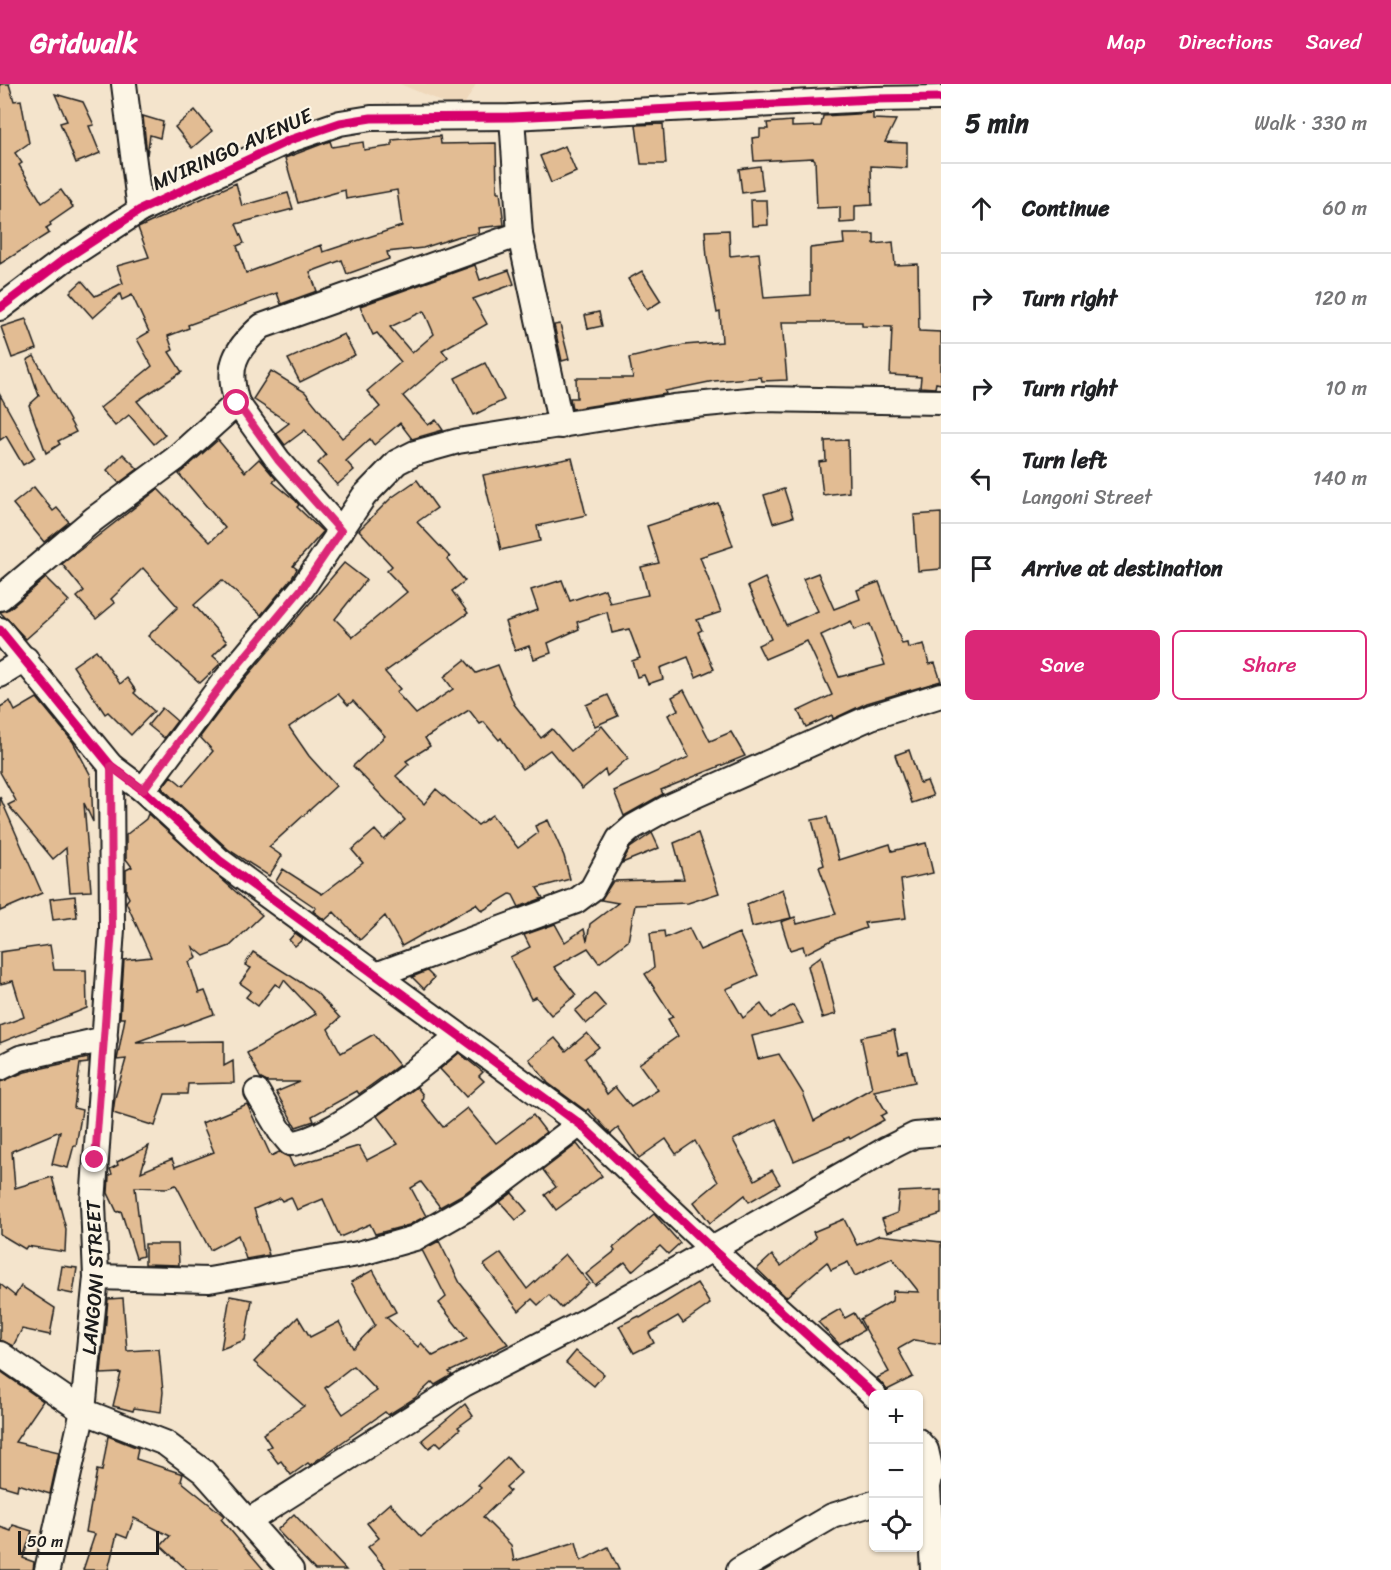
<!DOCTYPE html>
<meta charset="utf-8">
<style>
:root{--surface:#fff;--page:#f6f6f6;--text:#202124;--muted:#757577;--line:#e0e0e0;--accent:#db2777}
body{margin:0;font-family:Sriracha,sans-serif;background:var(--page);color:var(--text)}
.controls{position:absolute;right:18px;bottom:18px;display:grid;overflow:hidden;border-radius:9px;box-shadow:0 2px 4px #0004}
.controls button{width:54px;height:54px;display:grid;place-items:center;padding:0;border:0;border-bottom:2px solid var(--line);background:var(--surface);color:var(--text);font:30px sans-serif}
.scale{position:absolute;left:18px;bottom:15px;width:141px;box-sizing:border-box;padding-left:6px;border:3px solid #1c1c1c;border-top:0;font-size:16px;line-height:21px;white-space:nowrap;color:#1c1c1c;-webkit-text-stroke:4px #fcf5e5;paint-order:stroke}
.stop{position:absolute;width:18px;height:18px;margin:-14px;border:4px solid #db2777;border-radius:50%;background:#fff}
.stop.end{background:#db2777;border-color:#fff;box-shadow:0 2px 6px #0008}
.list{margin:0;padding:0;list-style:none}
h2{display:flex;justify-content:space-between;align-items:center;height:78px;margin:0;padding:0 24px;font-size:26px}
h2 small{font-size:20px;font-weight:400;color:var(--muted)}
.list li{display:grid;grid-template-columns:39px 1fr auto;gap:18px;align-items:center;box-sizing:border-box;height:90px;padding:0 24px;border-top:2px solid var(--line)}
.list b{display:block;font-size:22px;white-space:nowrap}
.list p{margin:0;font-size:20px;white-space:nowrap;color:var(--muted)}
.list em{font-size:20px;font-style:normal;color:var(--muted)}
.actions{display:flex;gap:12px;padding:18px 24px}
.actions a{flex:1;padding:14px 0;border:2px solid var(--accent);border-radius:9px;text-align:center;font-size:21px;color:var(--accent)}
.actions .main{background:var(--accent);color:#fff}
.icon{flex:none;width:33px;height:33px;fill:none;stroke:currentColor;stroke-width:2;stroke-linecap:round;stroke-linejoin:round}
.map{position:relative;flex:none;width:941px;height:1486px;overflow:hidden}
header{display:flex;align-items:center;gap:36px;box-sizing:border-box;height:84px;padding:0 30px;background:var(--accent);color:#fff}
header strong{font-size:28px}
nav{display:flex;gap:33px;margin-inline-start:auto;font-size:21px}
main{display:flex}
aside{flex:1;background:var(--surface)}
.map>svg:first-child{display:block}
</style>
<header>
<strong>Gridwalk</strong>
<nav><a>Map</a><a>Directions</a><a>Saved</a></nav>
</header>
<main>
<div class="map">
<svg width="941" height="1486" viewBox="0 0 941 1486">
<rect width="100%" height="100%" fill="#f4e4cc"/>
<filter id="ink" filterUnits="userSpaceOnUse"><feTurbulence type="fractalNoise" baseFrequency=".0167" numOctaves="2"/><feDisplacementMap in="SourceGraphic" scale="12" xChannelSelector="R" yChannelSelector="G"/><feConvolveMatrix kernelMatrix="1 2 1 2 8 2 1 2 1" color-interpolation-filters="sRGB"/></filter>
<g filter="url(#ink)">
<path fill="#efd8bb" d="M400 0H476L461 26Z"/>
<g fill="#e2bc93" stroke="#1c1c1c" stroke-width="1.5" fill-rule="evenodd">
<path d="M0 0H9L14 17 21 16 29 59 15 69 22 79 19 81 42 119 61 106 73 123 50 139 51 141 46 144 49 149 0 180Z"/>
<path d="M55 10 83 18 94 41 89 42 100 69 76 79 60 39 67 37Z"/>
<path d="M195 26 212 47 192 64 175 43Z"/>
<path d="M873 29V35L896 36 885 58 907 59V84L871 82 872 121 855 122V138L840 139V123L817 124 815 76 813 74 754 77 752 54 760 53V45H768L767 39 792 37V43L821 42 823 32Z"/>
<path d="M143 32 163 38 160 54 150 51 147 71Z"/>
<path d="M663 40 666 80H641L636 41Z"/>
<path d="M440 52 441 60 496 59 497 108H500L504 141 478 144 479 149 460 152 423 164 387 168 389 175 347 190 342 176 310 188 317 207 281 220 277 209 188 241 189 244 168 252 173 266 169 268 182 288 137 317 165 351 154 360 129 331 115 342 100 324 152 282 137 255 149 248 132 211 122 216 120 210 93 234 70 208 82 197 95 212 123 199 117 182 149 173 138 144 236 99 242 122 288 109 293 125 236 140 244 159 237 162 246 189 321 161 323 168 402 142 397 106 346 115 345 106 298 119 285 74 330 57 332 63 363 58 364 66 392 62V56Z"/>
<path d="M565 62 576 88 551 99 540 72Z"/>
<path d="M760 82 763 106 742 109 739 85Z"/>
<path d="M751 116H767L768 141 752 142Z"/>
<path d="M729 146 730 172 759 169 764 214 810 211V164L844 160 843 150H874V160L893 158 895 181 918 180 919 247 941 248V300L936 299 935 304 920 303 921 293 890 291 892 243 862 242V238H782L787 296 762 297 761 293 714 297 665 307 666 310 572 325 570 314H577L576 294H633L629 274 684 261 722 258 720 228 717 229 707 174 705 147Z"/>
<path d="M475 181 480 196 509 186 514 200 473 215 487 240 442 266 448 274 403 312 428 341 436 336 443 346 412 355 400 339 374 361 370 355 346 377 354 386 337 401 318 379 326 371 305 346 285 361 276 349 289 339 253 315 271 287 305 308 342 354 380 323 367 307 401 278 377 249 373 251 360 222ZM424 227 434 250 412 269 390 243Z"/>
<path d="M642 187 661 217 647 226 628 195Z"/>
<path d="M599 228 602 242 588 245 585 231Z"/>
<path d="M26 235 37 265 12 274 1 243Z"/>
<path d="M560 240 569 275 562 277 554 241Z"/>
<path d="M344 250 355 271 300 298 288 275Z"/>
<path d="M34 272 76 348 58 357 60 360 46 369 29 321 39 312 27 276Z"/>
<path d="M485 279 504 316 474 331 455 294Z"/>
<path d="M0 311 35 374 23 381 6 352 0 356Z"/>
<path d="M218 356 245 388 259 375 276 395 273 398 296 417 299 421 297 423 323 448 293 482 297 485 292 494 261 531 222 496 194 521 227 558 213 572 221 579 200 599 148 552 178 523 143 484 111 515 115 519 96 535 77 513 84 507 62 480 158 405 210 458 225 444 179 390Z"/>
<path d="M848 356 849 408 823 411 819 378 826 377 825 357Z"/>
<path d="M123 370 138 385 119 399 107 386Z"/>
<path d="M572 374 586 431 537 442 540 457 501 466 483 391Z"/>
<path d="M417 396 437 424 417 438 450 473 447 475 465 497 452 507 468 529 385 588 400 605 396 608 416 630 453 605 444 593 465 576 476 589 498 581 514 620 541 654 552 645 571 667 602 642 628 674 607 692 605 686 582 705 550 666 522 685 501 654 499 656 484 638 480 640 469 626 425 654 430 662 406 677 409 680 396 692 424 720 436 705 478 741 492 731 518 764 538 749 535 742 548 736 564 772 570 795 537 804 543 814 519 823 513 811 510 810 482 827 476 820 402 862 385 832 360 856 334 828 325 836 313 827 316 824 276 797 283 785 322 810 363 779 352 766 375 746 384 756 405 736 353 682 385 652 353 617 348 621 338 610 289 643 309 672 336 702 269 763 282 772 269 792 229 766 162 704 171 692 183 702 213 667 200 653 233 609 344 479 366 496 335 535 353 553 407 508 387 487 392 482 359 446 391 414Z"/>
<path d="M34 403 53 427 57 424 69 438 44 458 13 420Z"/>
<path d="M784 405 793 433 773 439 764 411Z"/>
<path d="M718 419 733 462 700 473 721 528 697 536 702 546 698 548 714 585 696 593 688 573 660 584 663 595 648 600 644 591 637 593 632 577 640 574 629 545 612 549 607 528 577 538 579 545 548 559 551 569 534 575 529 562 515 567 505 538 538 526 531 506 562 496 570 517 605 505 610 519 648 511 641 483 659 479 647 442Z"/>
<path d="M941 429V485L918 487 914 431Z"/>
<path d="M818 489 834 525 860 515 857 506 879 498 902 560 907 559 908 564 924 560 929 580 935 579 941 597 867 619 833 635 832 631 806 643 798 627 832 611 807 557 765 575 758 561 771 555 748 502 765 494 786 541 818 527 803 495ZM851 537 854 546 870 540 885 581 839 593 821 551Z"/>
<path d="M46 494 69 517 26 555 0 528 9 525Z"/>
<path d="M96 566 120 600 127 594 136 607 134 609 154 627 131 651 108 628 105 630 73 582Z"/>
<path d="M684 606 710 657 731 648 745 672 661 706 663 710 624 732 614 707 689 673 668 631 678 626 672 613Z"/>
<path d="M608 611 618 632 595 642 586 621Z"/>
<path d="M37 614 73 658 91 692 93 738 84 719 91 807 70 808 66 764 53 775 8 721 16 717 0 688V623L10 617 15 627Z"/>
<path d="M162 624 177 637 164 654 148 641Z"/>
<path d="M909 666 920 699 927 697 933 712 912 719 895 671Z"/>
<path d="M0 713 42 809 0 827Z"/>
<path d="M148 730 262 831 230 862 204 872 193 863 197 874 189 878 199 909 205 907 214 930 136 958 224 957V982L233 977 234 999 188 1000 187 1010H165L155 1042 113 1029 115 1014 126 975 117 976 125 934H120L124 876 151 873 126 818 129 814 126 808V786L132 783 126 775V751L146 735Z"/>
<path d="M827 733 839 776 890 760 892 767 926 759 933 789 901 796 906 834 864 839 866 844 832 856 805 870 803 862 790 866 781 838 795 833 797 840 836 830 819 783 824 781 812 736Z"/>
<path d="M652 749 659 764 622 779 630 764Z"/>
<path d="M698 749 719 809 688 819 635 821 628 857 599 879 588 864 554 883 576 911 551 931 536 913 531 915 510 873 530 863 524 851 555 840 565 858 584 845 587 857 590 840 618 819 601 816 613 797 684 795 674 759Z"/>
<path d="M783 805 791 834 752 843 747 820Z"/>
<path d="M75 812 77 833 53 836 50 815Z"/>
<path d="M689 844 700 866 739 849 758 891 726 905 743 934 761 920 771 934 793 921 803 939 752 952 758 975 779 970 803 1009 814 1037 872 1004 861 953 894 946 899 971 908 969 915 998 874 1007 887 1029 881 1032 884 1036 850 1055 849 1053 794 1077 776 1035 733 1056 755 1096 772 1086 780 1100 749 1118 745 1111 710 1139 694 1118 718 1098 695 1057 676 1070 666 1055 639 1074 618 1044 611 1050 588 1025 586 1027 548 999 529 975 555 954 566 967 587 949 599 963 585 974 607 1010 615 1003 631 1023 658 1006 639 980 678 952 668 935 673 933 645 890 654 884 650 849 664 847 665 854Z"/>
<path d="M295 849 303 855 295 862 289 856Z"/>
<path d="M50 861 54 886H86L87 924 0 959V942L24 933 13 897 0 900V868Z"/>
<path d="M253 868 316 908 340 934 328 945 341 969 374 950 399 981 359 1010 357 1007 312 1032 314 1037 296 1043 276 1008 300 998H267L261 995 247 969 316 930 284 896 280 903 275 900 258 922 246 913 251 907 240 899 251 884 245 881Z"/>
<path d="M821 872 836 930 822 934 808 882Z"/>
<path d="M427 887 434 894 424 905 412 893Z"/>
<path d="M595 910 606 923 586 940 575 927Z"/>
<path d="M459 969 483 988 479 992 484 997 466 1013 440 985Z"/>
<path d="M88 974V979L80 980 74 1024 82 1026 76 1062 74 1061 68 1084 52 1080 60 1047 12 1067 15 1104 52 1093 66 1145 65 1168 27 1162 25 1165 0 1150V998L25 988Z"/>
<path d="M417 1003 423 1011 422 1017 443 1043 467 1024 496 1059 533 1031 546 1048 465 1109 440 1123 421 1098 411 1104 426 1132 409 1141 375 1150 370 1140 340 1153 323 1115 297 1126 291 1113 282 1117 280 1114 254 1125 269 1171 246 1175 238 1151 210 1166 176 1101 167 1104 135 1103 143 1172 136 1174 121 1127 117 1128 108 1109 109 1092 112 1090 110 1085 118 1081 117 1078 149 1062 141 1088 172 1075 175 1083 214 1068 202 1039 247 1020 271 1072 279 1068 289 1073 293 1082 359 1062 367 1076 398 1060 377 1032Z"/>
<path d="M577 1060 602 1092 556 1126 545 1111 556 1103 543 1086Z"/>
<path d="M941 1106V1130L887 1148 882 1135 897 1129 899 1108Z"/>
<path d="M512 1109 527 1127 516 1136 500 1118Z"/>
<path d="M654 1130 680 1159 668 1170 660 1162 632 1187 625 1178 595 1201 586 1190 615 1167 613 1164Z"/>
<path d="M844 1135 857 1161 879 1151 941 1158V1260L914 1256 898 1265 913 1293 887 1306 877 1294 889 1288 860 1235 892 1217 893 1207 919 1208 892 1174 855 1192 848 1178 831 1186 827 1178 786 1213 757 1185 772 1171 781 1182 816 1154 813 1148Z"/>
<path d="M439 1157 460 1199 508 1260 449 1288 452 1291 435 1301 432 1298 415 1314 388 1331 385 1328 313 1379 310 1381 308 1379 291 1391 281 1377 278 1379 267 1364 271 1362 263 1350 304 1322 254 1278 298 1233 310 1253 339 1238 353 1264 375 1241 351 1198 373 1186 396 1228 386 1233 418 1263 421 1259 433 1272 467 1255 439 1219 446 1213 422 1166ZM353 1282 377 1307 343 1330 325 1304Z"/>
<path d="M145 1160H178L179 1181 145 1180Z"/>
<path d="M501 1169 527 1205 565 1170 589 1199 561 1224 549 1211 538 1221 532 1215 519 1227 484 1181Z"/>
<path d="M62 1182 77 1184 73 1210 58 1207Z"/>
<path d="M697 1199 710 1220 683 1239 678 1232 649 1249 654 1259 634 1269 619 1242 639 1232 640 1234Z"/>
<path d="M0 1200 15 1212 21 1202 55 1224 50 1251 22 1245 13 1262 0 1256Z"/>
<path d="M230 1212 252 1216 245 1256 221 1265Z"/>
<path d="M123 1214 127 1267 159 1265 163 1308 161 1328 134 1324 133 1327 113 1322 121 1289 101 1290 108 1215Z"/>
<path d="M840 1225 845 1234 854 1229 864 1246 839 1260 818 1238Z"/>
<path d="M576 1267 604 1290 594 1302 566 1279Z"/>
<path d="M0 1287 43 1317 15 1358 59 1368 50 1410 18 1400 17 1406 0 1401Z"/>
<path d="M465 1320 473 1332 458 1343 460 1345 441 1362 437 1358 429 1364 422 1356Z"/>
<path d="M108 1352 138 1364 136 1375 183 1390 181 1397 224 1432 221 1435 264 1486H187L161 1462 170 1452 134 1434 127 1454 117 1450 108 1486H83L95 1450 86 1448 97 1386 102 1387Z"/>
<path d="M507 1373 521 1389 506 1403 510 1407 483 1433 511 1461 514 1477 576 1458 581 1477 608 1463 619 1486H387L368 1463 379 1454 367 1439 390 1419 421 1453 481 1404 478 1401Z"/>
<path d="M294 1430 346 1486H315L277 1446Z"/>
<path d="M13 1441 32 1447 23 1474 34 1478 33 1486H0V1443L11 1447Z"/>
</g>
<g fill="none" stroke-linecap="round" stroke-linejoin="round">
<g stroke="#1c1c1c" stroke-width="28">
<g id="minor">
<path d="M124 0 140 126"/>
<path d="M512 33 520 151 561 342"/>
<path d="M0 224 62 177 140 126 290 56 340 39 371 34 512 33 873 15 941 14"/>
<path d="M237 319 278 376 341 447"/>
<path d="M0 514 94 435 175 375 237 319C226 283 234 266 262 242L520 150"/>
<path d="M0 546 111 682 143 706 220 777 580 1040 713 1166 874 1311"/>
<path d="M0 591 26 575"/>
<path d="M143 706 222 600 303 503 364 412 397 378 415 369 458 357 674 323 759 315 941 318"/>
<path d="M376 891 576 817 592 805 619 755 633 743 667 724 871 633 941 611"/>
<path d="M0 984 20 974 105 955"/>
<path d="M257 1008 280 1047 290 1059C326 1061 428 977 458 952"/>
<path d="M96 1193 209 1196 358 1170 415 1154 473 1121 580 1040"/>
<path d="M0 1270 83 1327 165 1359 204 1388 291 1486"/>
<path d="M918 1357 926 1366 931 1388 928 1403 933 1486"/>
<path d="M250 1436 464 1300 588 1236 887 1065 915 1051 941 1049"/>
<path id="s1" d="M47 1486 83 1327 96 1193 93 1119 112 845 111 682"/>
<path d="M739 1486 832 1432 874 1419"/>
</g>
</g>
<use href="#minor" stroke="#fcf5e5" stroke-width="24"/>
<g stroke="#fcf5e5" stroke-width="13">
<g id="cycleway">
<path d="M0 224 62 177 140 126 290 56 340 39 371 34 512 33 873 15 941 14"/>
<path d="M0 546 111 682 143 706 220 777 580 1040 713 1166 874 1311"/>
</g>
</g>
<use href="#cycleway" stroke="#d6006c" stroke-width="9"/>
</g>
</g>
<g fill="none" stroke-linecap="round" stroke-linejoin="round" filter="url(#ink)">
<path stroke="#db2777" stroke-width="8" d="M95 1076 112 845 111 682 143 706 222 600 303 503 341 447 278 376 237 319"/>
</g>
<g text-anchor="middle" stroke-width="4.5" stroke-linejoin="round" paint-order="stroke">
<g font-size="20" fill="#1c1c1c" stroke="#fcf5e5">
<text transform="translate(232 65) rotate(-24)" y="7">MVIRINGO AVENUE</text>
<text dy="7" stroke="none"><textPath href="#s1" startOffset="297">LANGONI STREET</textPath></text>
</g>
</g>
</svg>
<div class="controls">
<button>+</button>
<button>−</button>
<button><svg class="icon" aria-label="locate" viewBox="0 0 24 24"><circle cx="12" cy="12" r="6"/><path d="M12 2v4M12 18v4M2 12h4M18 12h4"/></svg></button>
</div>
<div class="scale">50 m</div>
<div class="stop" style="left:237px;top:319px"></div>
<div class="stop end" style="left:95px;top:1076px"></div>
</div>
<aside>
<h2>5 min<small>Walk · 330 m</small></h2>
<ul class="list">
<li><svg class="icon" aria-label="ahead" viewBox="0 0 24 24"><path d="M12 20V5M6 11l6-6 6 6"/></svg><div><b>Continue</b></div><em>60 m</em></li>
<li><svg class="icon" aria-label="right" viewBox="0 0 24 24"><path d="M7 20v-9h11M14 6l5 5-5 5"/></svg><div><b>Turn right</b></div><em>120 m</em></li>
<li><svg class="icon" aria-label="right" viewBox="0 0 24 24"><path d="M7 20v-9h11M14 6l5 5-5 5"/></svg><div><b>Turn right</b></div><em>10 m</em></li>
<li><svg class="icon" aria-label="left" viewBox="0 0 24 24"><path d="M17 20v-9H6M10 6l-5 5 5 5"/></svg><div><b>Turn left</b><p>Langoni Street</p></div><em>140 m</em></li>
<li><svg class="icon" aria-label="arrive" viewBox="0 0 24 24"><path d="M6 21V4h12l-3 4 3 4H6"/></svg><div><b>Arrive at destination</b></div></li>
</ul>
<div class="actions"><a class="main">Save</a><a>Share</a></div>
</aside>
</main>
